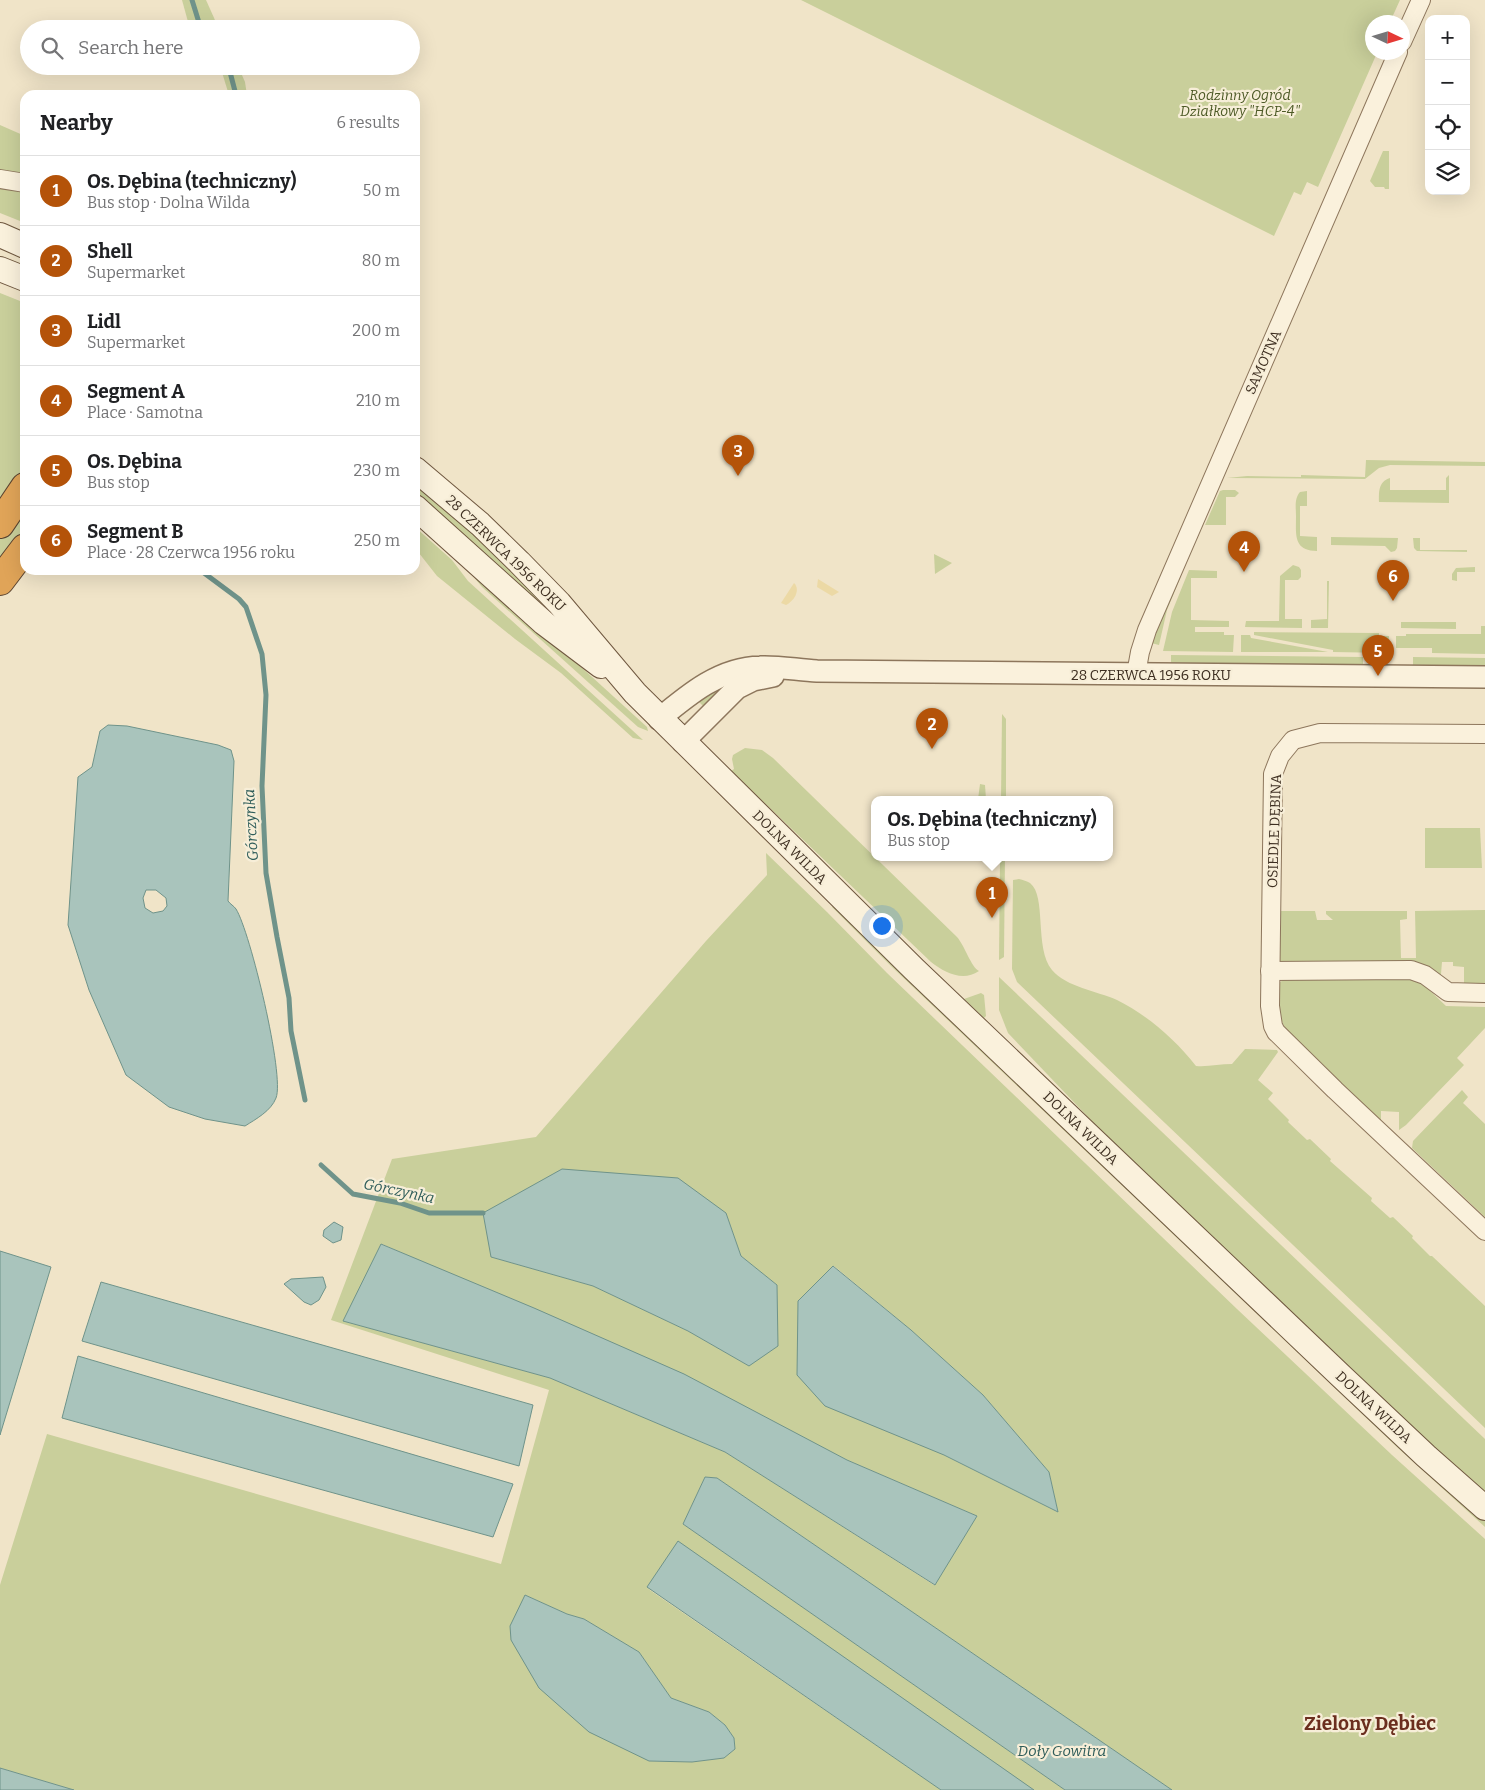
<!DOCTYPE html>
<meta charset="utf-8">
<style>
:root{--surface:#fff;--page:#f2f2f2;--text:#202124;--muted:#757577;--line:#e0e0e0;--accent:#b45309}
body{margin:0;font-family:Bitter,serif;background:var(--page);color:var(--text)}
.controls{position:absolute;right:15px;top:15px;display:grid;overflow:hidden;border-radius:10px;box-shadow:0 5px 20px #0002}
.controls button{width:45px;height:45px;display:grid;place-items:center;padding:0;border:0;border-bottom:1px solid var(--line);background:var(--surface);color:var(--text);font:25px sans-serif}
.compass{position:absolute;left:1365px;top:15px;width:45px;height:45px;border-radius:50%;background:var(--surface);box-shadow:0 5px 20px #0002;rotate:94deg}
.you{position:absolute;left:881px;top:925px;width:18px;height:18px;margin:-12px;border:4px solid #fff;border-radius:50%;background:#1a73e8;box-shadow:0 0 0 8px #1a73e833}
.badge{display:grid;place-items:center;width:32px;height:32px;border-radius:50%;background:var(--accent);color:#fff;font-size:16px;font-weight:700}
.pin{position:absolute;translate:-50% -41px;filter:drop-shadow(0 1px 2px #0008)}
.pin::after{content:'';position:absolute;top:26px;width:18px;height:15px;background:inherit;clip-path:polygon(0 0,100% 0,50% 100%)}
.popup{position:absolute;left:871px;top:796px;width:242px;height:65px;box-sizing:border-box;display:grid;place-content:center;border-radius:10px;background:var(--surface);filter:drop-shadow(0 1px 4px #0005);font-size:16px;white-space:nowrap;color:var(--muted)}
.popup b{font-size:19px;color:var(--text)}
.popup::after{content:'';position:absolute;left:50%;top:100%;margin-left:-10px;border:10px solid transparent;border-top-color:var(--surface)}
.list{margin:0;padding:0;list-style:none}
h2{display:flex;justify-content:space-between;align-items:center;height:65px;margin:0;padding:0 20px;font-size:21px}
h2 small{font-size:16px;font-weight:400;color:var(--muted)}
.list li{display:grid;grid-template-columns:32px 1fr auto;gap:15px;align-items:center;box-sizing:border-box;height:70px;padding:0 20px;border-top:1px solid var(--line)}
.list b{display:block;font-size:19px;white-space:nowrap}
.list p{margin:0;font-size:16px;white-space:nowrap;color:var(--muted)}
.list em{font-size:16px;font-style:normal;color:var(--muted)}
.icon{flex:none;width:28px;height:28px;fill:none;stroke:currentColor;stroke-width:2;stroke-linecap:round;stroke-linejoin:round}
.map{position:relative;flex:none;width:1485px;height:1790px;overflow:hidden}
.search{position:absolute;background:var(--surface);box-shadow:0 5px 20px #0002;left:20px;top:20px;width:400px;height:55px;display:flex;align-items:center;gap:12px;box-sizing:border-box;padding:0 18px;border-radius:28px;color:var(--muted);font-size:19px}
.panel{position:absolute;background:var(--surface);box-shadow:0 5px 20px #0002;left:20px;top:90px;width:400px;height:485px;border-radius:15px}
.map>svg:first-child{display:block}
</style>
<div class="map">
<svg width="1485" height="1790" viewBox="0 0 1485 1790">
<rect width="100%" height="100%" fill="#f0e4c8"/>
<g fill="#c9cf9b" fill-rule="evenodd">
<path d="M182 0H206L219 29H190Z"/>
<path d="M801 0H1400L1390 22H1372V52L1377 53 1318 187 1307 182 1301 195 1294 192 1274 236Z"/>
<path d="M220 66H238L245 82 247 95H229Z"/>
<path d="M0 125 25 136V176L0 172Z"/>
<path d="M1383 151H1389V189H1385L1384 187H1375L1370 181Z"/>
<path d="M0 186 25 190V223L0 213Z"/>
<path d="M0 293 25 303V467L0 509Z"/>
<path d="M1366 460 1485 462V466L1390 465 1379 468 1365 479 1227 478 1247 476 1301 477V475L1365 477Z"/>
<path d="M1449 475V503L1379 502C1379 492 1378 482 1390 478V490H1446V478Z"/>
<path d="M415 482 468 526 587 644 566 630 415 494Z"/>
<path d="M1223 490H1235L1239 493 1235 497H1226V525H1205L1220 491Z"/>
<path d="M1307 491V506H1300V536L1317 537V551C1293 551 1296 534 1296 516 1296 508 1294 499 1300 492Z"/>
<path d="M25 498V527L0 567V535Z"/>
<path d="M415 527 452 560 468 581 643 740 633 738 561 673 515 639 437 576 415 548Z"/>
<path d="M1331 537 1398 538 1397 548 1395 551 1391 552 1385 546 1331 545Z"/>
<path d="M1413 538H1420V550H1467V552L1417 551 1414 548Z"/>
<path d="M934 554 952 563 935 574Z"/>
<path d="M459 556 647 727 648 731 638 727 482 587 467 569Z"/>
<path d="M1293 565 1299 567 1301 570V577L1298 580H1285V619H1302V628L1245 627 1246 621H1279L1280 576Z"/>
<path d="M1475 567V572H1457V581L1452 580V574L1456 568Z"/>
<path d="M1189 570 1217 571V578H1191V620L1229 621V627H1195V632H1224V635H1234L1233 652 1163 651 1172 612Z"/>
<path d="M1179 575 1181 576 1167 610 1159 645 1151 643Z"/>
<path d="M1327 581H1329L1328 628H1311V620L1327 619Z"/>
<path d="M1401 622H1456V629L1401 628Z"/>
<path d="M1481 626H1485V654L1432 653V648H1396V636H1406V634H1481Z"/>
<path d="M1254 632 1379 633V636H1389V653L1333 652V650L1254 635Z"/>
<path d="M1241 635H1250L1251 638 1328 652H1241Z"/>
<path d="M1171 655 1363 657V665L1358 667 1171 665Z"/>
<path d="M1413 657 1485 658V668L1419 667 1413 665Z"/>
<path d="M722 686 723 687 706 709 697 700Z"/>
<path d="M1002 714 1006 719V799H1001Z"/>
<path d="M745 748 762 750 773 758 957 937C965 946 971 967 979 971 963 982 945 973 931 962L731 771 734 769 732 759 733 755Z"/>
<path d="M980 784 985 785 986 799H978Z"/>
<path d="M1425 828H1480L1482 868H1425Z"/>
<path d="M766 853 827 912 887 973 1237 1309 1392 1455 1485 1539V1790H1172L717 1478 705 1477 683 1524 1065 1790H1034L647 1588 941 1790H74L0 1768V1585L47 1434 501 1564 549 1390 331 1320 392 1159 536 1137 706 941 767 875ZM726 1213 741 1256 777 1285 749 1366 688 1331 593 1286 491 1257ZM382 1244 847 1460 977 1516 934 1585 725 1452 550 1378 344 1321ZM834 1266 911 1330 983 1395 1049 1472 1058 1512 944 1455 798 1301ZM525 1595 567 1614 584 1619 639 1652 671 1698 709 1712 725 1725 734 1738 735 1749 724 1758 692 1762 649 1761Z"/>
<path d="M1000 857H1005L1004 957 999 960Z"/>
<path d="M1019 879C1023 880 1027 881 1030 883 1047 896 1034 948 1052 970 1066 987 1097 991 1117 1000 1147 1015 1175 1039 1196 1066 1208 1067 1220 1064 1232 1064L1245 1049 1277 1050 1278 1052 1258 1080 1273 1093 1268 1099 1289 1120 1288 1122 1307 1140 1310 1139 1331 1159 1330 1161 1372 1198 1371 1201 1390 1218 1393 1217 1413 1236 1412 1238 1430 1256H1432L1485 1306V1428L1017 982 1012 969 1013 880Z"/>
<path d="M834 905 1485 1519V1527L1398 1448 892 967 832 907Z"/>
<path d="M1485 910V986L1464 985V967L1453 966V962H1442L1441 974 1437 976 1284 965 1279 962 1277 911H1315L1317 920H1333L1326 914V911H1407V919L1400 920 1401 958H1416L1415 911Z"/>
<path d="M999 977 1485 1439V1496L1461 1476 1110 1140 1008 1033 999 1010Z"/>
<path d="M1287 977H1310L1319 980H1411L1423 984 1446 1006 1485 1007V1028L1457 1058 1464 1065 1406 1125 1399 1130V1112L1381 1111V1125L1290 1038C1278 1017 1278 1007 1279 983Z"/>
<path d="M981 993 984 995 986 1016 984 1018 964 999Z"/>
<path d="M1462 1090 1468 1097 1463 1103 1485 1124V1217L1412 1148 1413 1141Z"/>
</g>
<g fill="#ecd9a5">
<path d="M818 579 839 592 832 596 817 587Z"/>
<path d="M794 583C801 590 794 601 786 605L781 603Z"/>
</g>
<g fill="#a9c4bc" stroke="#6f938a" fill-rule="evenodd">
<path d="M108 725 127 726 218 745 231 750 234 761 228 901C230 904 234 906 236 909 250 931 285 1076 276 1098 271 1111 256 1119 245 1126L205 1119 169 1107 126 1075 89 990 68 925 78 777 92 767 100 731ZM146 890H156L166 898 167 906 163 911 153 913 145 908 143 898Z"/>
<path d="M562 1169 678 1178 726 1213 741 1256 777 1285 778 1346 749 1366 688 1331 593 1286 491 1257 483 1213Z"/>
<path d="M334 1222 343 1227 341 1240 333 1243 323 1236 324 1230Z"/>
<path d="M381 1244 534 1308 684 1374 847 1460 977 1516 935 1585 725 1452 550 1378 343 1321Z"/>
<path d="M0 1251 51 1267 0 1435Z"/>
<path d="M833 1266 911 1330 983 1395 1049 1472 1058 1512 944 1455 825 1406 797 1375 798 1301Z"/>
<path d="M323 1277 326 1287 319 1300 311 1305 304 1302 284 1284 291 1279Z"/>
<path d="M101 1282 533 1405 519 1466 82 1341Z"/>
<path d="M78 1356 513 1484 493 1537 62 1418Z"/>
<path d="M705 1477 717 1478 1172 1790H1065L683 1524Z"/>
<path d="M678 1541 1034 1790H941L647 1587Z"/>
<path d="M525 1595 567 1614 584 1619 639 1652 671 1698 709 1712 725 1725 734 1738 735 1749 724 1758 692 1762 649 1761 589 1732 539 1688 511 1640 510 1626Z"/>
<path d="M0 1768 74 1790H0Z"/>
</g>
<g fill="none" stroke-linecap="round" stroke-linejoin="round">
<g stroke="#6f938a" stroke-width="5">
<path d="M192 0 201 29"/>
<path d="M227 66 230 72 236 95"/>
<path d="M200 570 239 599 246 607 262 654 266 695 262 786 266 873 277 937 289 998 291 1031 305 1100"/>
<path d="M321 1165 353 1194 400 1203 429 1213H483"/>
</g>
<g stroke="#8d765c" stroke-width="20">
<g id="minor">
<path d="M1402 42 1421 0"/>
<path d="M0 179 25 183"/>
<path d="M1136 674 1140 652 1147 630 1398 52"/>
<path d="M1485 734 1320 733 1293 740 1280 756 1273 774 1270 1006 1273 1026 1276 1032 1335 1090 1485 1231"/>
<path d="M1270 971 1411 970 1425 975 1448 992 1485 993"/>
</g>
</g>
<g stroke="#8d765c" stroke-width="24">
<g id="tertiary">
<path d="M659 719C689 694 720 668 760 667 778 666 798 670 817 671L1485 677"/>
<path d="M683 742 737 688 753 680 773 676"/>
</g>
</g>
<g stroke="#6f573f" stroke-width="26">
<g id="secondary">
<path d="M0 235 25 246"/>
<path d="M0 269 25 279"/>
<path d="M415 469 480 524 519 562 559 603 635 693 914 969 1341 1376 1426 1456 1485 1508"/>
<path d="M415 507 544 623 601 666"/>
</g>
</g>
<g stroke="#5b4430" stroke-width="30">
<g id="motorway">
<path d="M0 524 25 487"/>
<path d="M0 581 25 548"/>
</g>
</g>
<use href="#minor" stroke="#faf1dc" stroke-width="18"/>
<use href="#tertiary" stroke="#faf1dc" stroke-width="21"/>
<use href="#secondary" stroke="#faf1dc" stroke-width="24"/>
<use href="#motorway" stroke="#e0a458" stroke-width="28"/>
</g>
<g text-anchor="middle" stroke-width="4.5" stroke-linejoin="round" paint-order="stroke">
<g font-size="14" font-style="italic" fill="#4d5a26" stroke="#f7eed8">
<text x="1240" y="100">Rodzinny Ogród<tspan x="1240" dy="16">Działkowy "HCP-4"</tspan></text>
</g>
<g font-size="14" fill="#3d2e20" stroke="#f7eed8">
<text transform="translate(1263 362) rotate(-66)" y="5">SAMOTNA</text>
<text transform="translate(506 553) rotate(44)" y="5">28 CZERWCA 1956 ROKU</text>
<text x="1151" y="680">28 CZERWCA 1956 ROKU</text>
<text transform="translate(1274 831) rotate(-88)" y="5">OSIEDLE DĘBINA</text>
<text transform="translate(790 847) rotate(45)" y="5">DOLNA WILDA</text>
<text transform="translate(1081 1128) rotate(44)" y="5">DOLNA WILDA</text>
<text transform="translate(1374 1407) rotate(43)" y="5">DOLNA WILDA</text>
</g>
<g font-size="15" font-style="italic" fill="#2f5d5a" stroke="#f7eed8">
<text transform="translate(251 825) rotate(-93)" y="5">Górczynka</text>
<text transform="translate(399 1191) rotate(12)" y="5">Górczynka</text>
<text x="1062" y="1756">Doły Gowitra</text>
</g>
<g font-size="19" font-weight="bold" fill="#6b2e1e" stroke="#f7eed8">
<text x="1370" y="1730">Zielony Dębiec</text>
</g>
</g>
</svg>
<div class="controls">
<button>+</button>
<button>−</button>
<button><svg class="icon" aria-label="locate" viewBox="0 0 24 24"><circle cx="12" cy="12" r="6"/><path d="M12 2v4M12 18v4M2 12h4M18 12h4"/></svg></button>
<button><svg class="icon" aria-label="layers" viewBox="0 0 24 24"><path d="M12 4l9 5-9 5-9-5zM3 14l9 5 9-5"/></svg></button>
</div>
<svg class="compass" viewBox="-18 -18 36 36"><path d="M0-13l5 13h-10z" fill="#e53935"/><path d="M0 13l5-13h-10z" fill="#757577"/></svg>
<div class="you"></div>
<div class="pin badge" style="left:992px;top:918px">1</div>
<div class="popup"><b>Os. Dębina (techniczny)</b>Bus stop</div>
<div class="pin badge" style="left:932px;top:749px">2</div>
<div class="pin badge" style="left:738px;top:476px">3</div>
<div class="pin badge" style="left:1244px;top:572px">4</div>
<div class="pin badge" style="left:1378px;top:676px">5</div>
<div class="pin badge" style="left:1393px;top:601px">6</div>
<div class="search"><svg class="icon" aria-label="search" viewBox="0 0 24 24"><circle cx="10" cy="10" r="6"/><path d="M15 15l6 6"/></svg>Search here</div>
<section class="panel">
<h2>Nearby<small>6 results</small></h2>
<ul class="list">
<li><span class="badge">1</span><div><b>Os. Dębina (techniczny)</b><p>Bus stop · Dolna Wilda</p></div><em>50 m</em></li>
<li><span class="badge">2</span><div><b>Shell</b><p>Supermarket</p></div><em>80 m</em></li>
<li><span class="badge">3</span><div><b>Lidl</b><p>Supermarket</p></div><em>200 m</em></li>
<li><span class="badge">4</span><div><b>Segment A</b><p>Place · Samotna</p></div><em>210 m</em></li>
<li><span class="badge">5</span><div><b>Os. Dębina</b><p>Bus stop</p></div><em>230 m</em></li>
<li><span class="badge">6</span><div><b>Segment B</b><p>Place · 28 Czerwca 1956 roku</p></div><em>250 m</em></li>
</ul>
</section>
</div>
